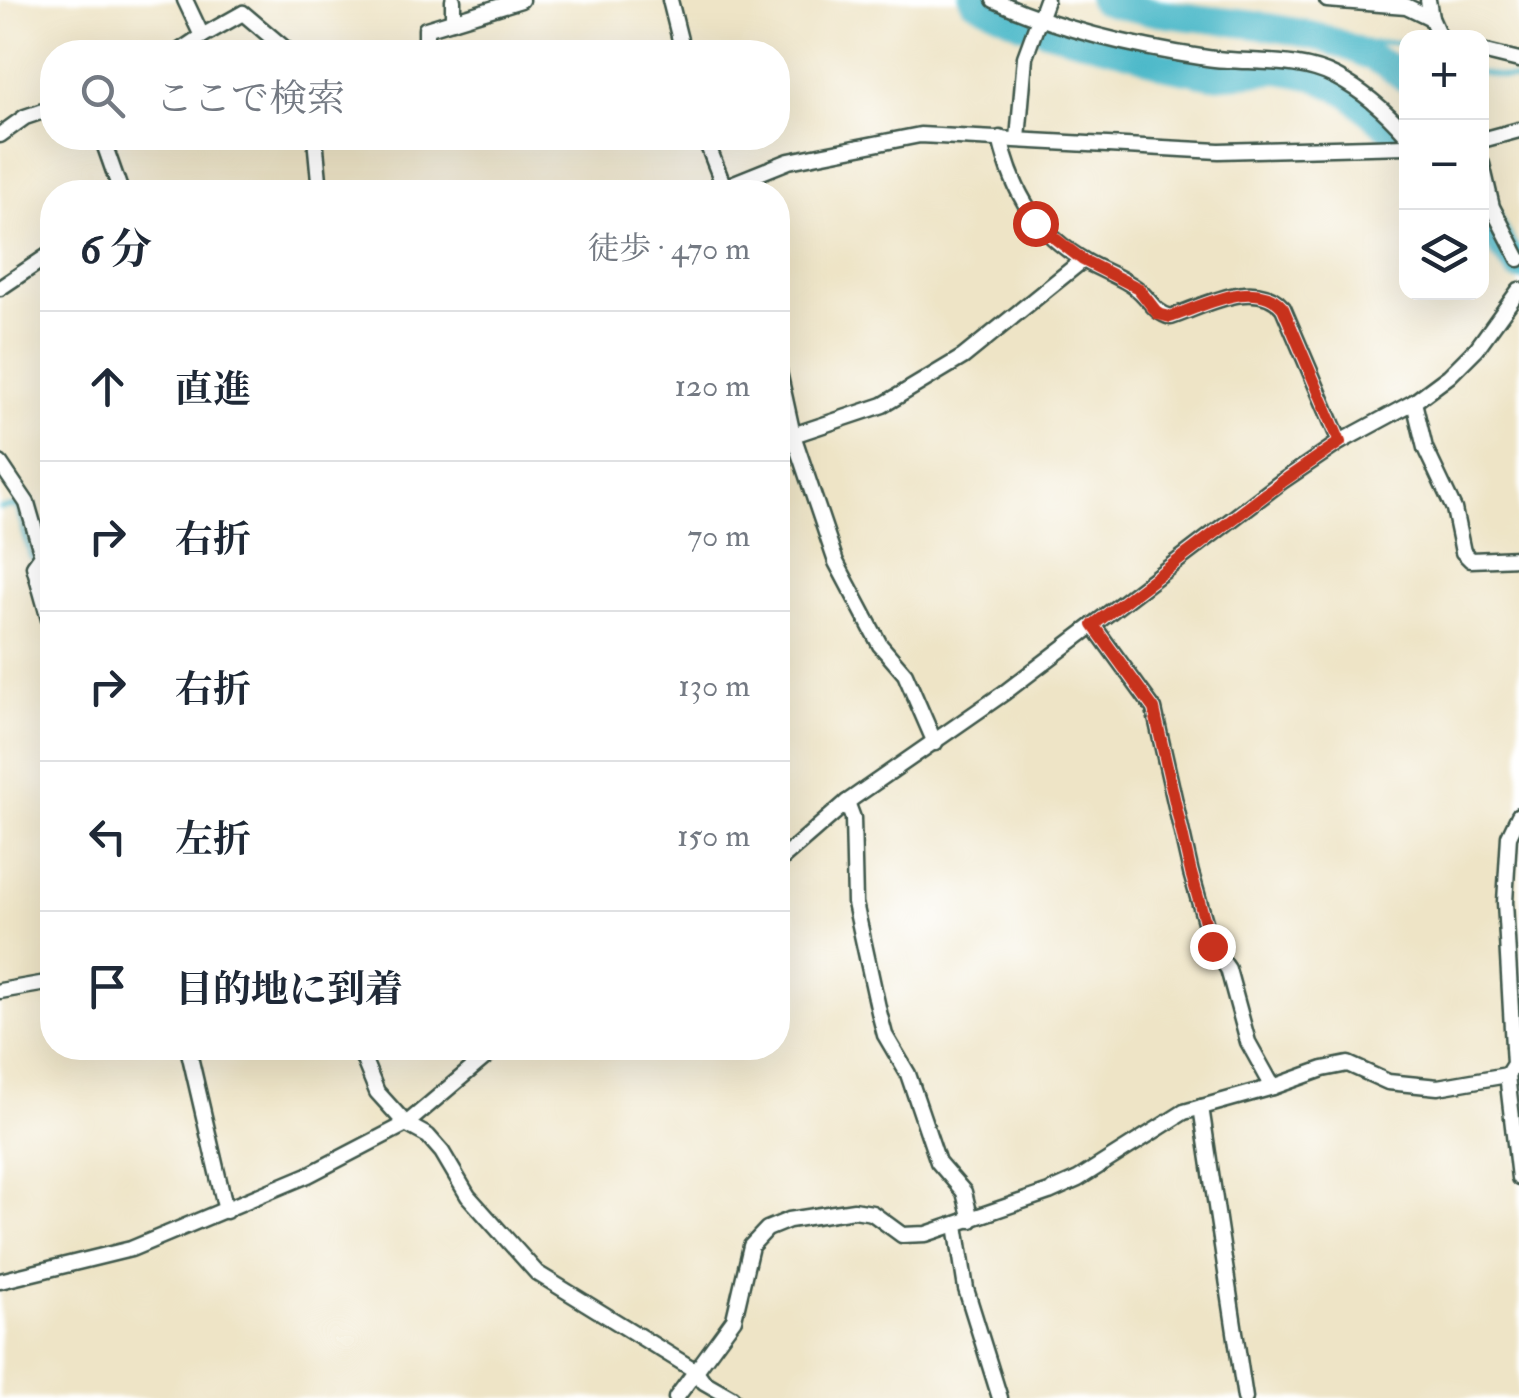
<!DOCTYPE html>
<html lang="ja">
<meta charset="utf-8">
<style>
:root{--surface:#fff;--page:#f6f6f7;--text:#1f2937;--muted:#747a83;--line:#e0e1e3}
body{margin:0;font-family:"IM FELL Double Pica","Noto Serif JP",serif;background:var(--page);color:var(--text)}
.controls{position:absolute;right:30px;top:30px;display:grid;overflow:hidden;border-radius:20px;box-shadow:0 10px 40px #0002}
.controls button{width:90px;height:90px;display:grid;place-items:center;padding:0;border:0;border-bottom:2px solid var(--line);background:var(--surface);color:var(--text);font:50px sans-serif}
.stop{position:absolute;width:30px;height:30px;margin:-22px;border:8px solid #c8321e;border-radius:50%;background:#fff}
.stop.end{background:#c8321e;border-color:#fff;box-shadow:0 2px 10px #0008}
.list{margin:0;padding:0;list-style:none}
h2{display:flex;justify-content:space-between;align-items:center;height:130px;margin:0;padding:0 40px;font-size:42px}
h2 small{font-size:32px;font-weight:400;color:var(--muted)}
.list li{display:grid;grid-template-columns:65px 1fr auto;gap:30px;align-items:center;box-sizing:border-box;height:150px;padding:0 40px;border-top:2px solid var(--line)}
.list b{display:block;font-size:38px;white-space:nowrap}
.list em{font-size:32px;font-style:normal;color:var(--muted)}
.icon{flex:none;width:55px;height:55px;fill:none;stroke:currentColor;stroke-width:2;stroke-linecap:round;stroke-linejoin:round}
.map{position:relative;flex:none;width:1519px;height:1398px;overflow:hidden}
.search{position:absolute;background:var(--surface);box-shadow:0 10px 40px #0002;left:40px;top:40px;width:750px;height:110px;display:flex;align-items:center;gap:25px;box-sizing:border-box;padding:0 35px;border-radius:40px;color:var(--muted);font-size:38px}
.panel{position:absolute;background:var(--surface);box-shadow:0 10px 40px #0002;left:40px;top:180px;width:750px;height:880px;border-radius:40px}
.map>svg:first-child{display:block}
</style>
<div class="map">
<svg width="1519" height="1398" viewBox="0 0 1519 1398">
<rect width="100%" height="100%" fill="#fff"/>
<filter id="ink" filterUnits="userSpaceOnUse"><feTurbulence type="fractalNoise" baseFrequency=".01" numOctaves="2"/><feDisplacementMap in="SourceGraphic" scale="20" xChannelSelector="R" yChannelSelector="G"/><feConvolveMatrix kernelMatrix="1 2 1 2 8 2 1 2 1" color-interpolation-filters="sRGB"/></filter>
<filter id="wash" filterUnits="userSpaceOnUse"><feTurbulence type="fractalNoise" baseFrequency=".0048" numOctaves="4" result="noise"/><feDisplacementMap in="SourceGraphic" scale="40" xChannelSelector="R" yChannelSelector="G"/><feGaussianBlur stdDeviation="2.25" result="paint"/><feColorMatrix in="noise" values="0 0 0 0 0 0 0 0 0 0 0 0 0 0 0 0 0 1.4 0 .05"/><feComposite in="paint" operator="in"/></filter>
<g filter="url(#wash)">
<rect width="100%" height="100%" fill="#eee4c6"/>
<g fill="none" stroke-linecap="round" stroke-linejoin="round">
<g stroke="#4db9c9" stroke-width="5">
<path d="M1348 44 1406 42"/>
<path d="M1482 73 1519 80"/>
<path d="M0 508 17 506 31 557 43 568 52 601"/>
</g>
<g stroke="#4db9c9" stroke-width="28">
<path d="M973 0 1024 24"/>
<path d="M1102 0C1203 31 1319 11 1406 79"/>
<path d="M1046 30 1136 54 1166 66 1212 75 1279 70 1315 77 1349 93 1395 134"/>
<path d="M1482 207 1505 251 1518 267"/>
</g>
</g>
</g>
<g filter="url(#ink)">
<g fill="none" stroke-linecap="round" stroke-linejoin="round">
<g stroke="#3e564a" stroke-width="19">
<g id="street">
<path d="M185 0 202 36 243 13 289 52"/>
<path d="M453 0V21"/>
<path d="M670 0 683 52"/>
<path d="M994 0C1060 30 1135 47 1207 58 1248 64 1298 57 1336 77 1363 91 1386 111 1406 134"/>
<path d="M1327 0 1406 6 1431 18"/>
<path d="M1428 0 1431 18 1440 38"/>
<path d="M1482 51 1519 60"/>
<path d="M178 52 202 36"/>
<path d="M426 52V29L521 0"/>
<path d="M0 135 25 117 52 108"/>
<path d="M102 138 121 192"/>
<path d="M315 138 320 191"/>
<path d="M705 138 726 192"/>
<path d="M1000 138C1013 194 1037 234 1087 262 1103 271 1122 277 1136 288 1150 298 1152 312 1171 317 1204 306 1256 276 1283 308L1340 442"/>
<path d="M1018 139 1025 57 1046 0"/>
<path d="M1482 140 1519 130"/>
<path d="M1482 164 1492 207 1519 259"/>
<path d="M697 192 724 187 789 161 920 135 1219 151 1406 146"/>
<path d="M0 288 52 253"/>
<path d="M778 367 793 435 836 562 880 645 905 674 935 743"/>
<path d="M1414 402 1425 448 1454 509 1463 552 1471 560 1519 558"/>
<path d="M793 435 883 405 963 357 1083 260"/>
<path d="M0 463 27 503 42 555 34 566 52 630"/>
<path d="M1093 625 1154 709 1191 873 1212 946 1228 969 1248 1042 1273 1087"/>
<path d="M847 802 853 818 855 903 879 1012 885 1035 908 1074 938 1162 964 1192 971 1220"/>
<path d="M778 862 847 802 1004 693 1281 482 1340 442 1414 402 1449 376 1477 348 1519 290"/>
<path d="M0 991 52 982"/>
<path d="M1513 1047 1505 902 1509 836 1519 815"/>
<path d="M1519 1047H1513L1514 1064 1507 1075 1519 1178"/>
<path d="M188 1048 226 1211"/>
<path d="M359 1048 377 1092 406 1124 428 1136 442 1152 468 1196 537 1273 696 1371 704 1382 732 1398"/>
<path d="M1201 1107 1245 1398"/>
<path d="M956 1225 966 1289 1000 1398"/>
<path d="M0 1281 131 1249 308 1175 406 1124 496 1048"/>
<path d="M676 1398 734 1319 751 1246 767 1229 789 1220 854 1210 872 1213 902 1235 926 1234 1049 1192 1078 1179 1184 1112 1273 1087 1323 1069 1348 1064 1388 1082 1438 1087 1507 1075"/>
</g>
</g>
<use href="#street" stroke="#fff" stroke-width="14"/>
</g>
</g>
<g fill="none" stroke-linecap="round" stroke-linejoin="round" filter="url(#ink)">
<path stroke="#c8321e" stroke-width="12" d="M1035 223 1083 260 1138 288 1158 314 1170 317C1204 306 1256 276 1283 308L1340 442 1282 482 1093 625 1154 709 1191 873 1212 946"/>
</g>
</svg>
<div class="controls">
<button>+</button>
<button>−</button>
<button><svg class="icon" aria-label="layers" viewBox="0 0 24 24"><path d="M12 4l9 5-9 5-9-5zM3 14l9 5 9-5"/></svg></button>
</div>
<div class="stop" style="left:1035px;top:223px"></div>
<div class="stop end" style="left:1212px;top:946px"></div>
<div class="search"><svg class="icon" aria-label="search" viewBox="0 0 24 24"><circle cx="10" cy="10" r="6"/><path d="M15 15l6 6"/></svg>ここで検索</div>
<section class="panel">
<h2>6 分<small>徒歩 · 470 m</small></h2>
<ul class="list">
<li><svg class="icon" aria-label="ahead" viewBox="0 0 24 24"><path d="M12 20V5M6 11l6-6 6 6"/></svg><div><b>直進</b></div><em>120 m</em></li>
<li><svg class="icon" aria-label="right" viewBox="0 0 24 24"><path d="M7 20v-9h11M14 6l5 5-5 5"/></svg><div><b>右折</b></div><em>70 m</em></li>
<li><svg class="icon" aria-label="right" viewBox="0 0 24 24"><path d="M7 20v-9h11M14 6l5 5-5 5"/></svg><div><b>右折</b></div><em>130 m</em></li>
<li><svg class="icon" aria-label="left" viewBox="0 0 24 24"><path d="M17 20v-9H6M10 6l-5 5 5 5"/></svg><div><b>左折</b></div><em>150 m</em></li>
<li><svg class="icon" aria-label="arrive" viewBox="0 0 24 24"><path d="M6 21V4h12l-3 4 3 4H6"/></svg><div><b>目的地に到着</b></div></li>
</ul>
</section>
</div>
